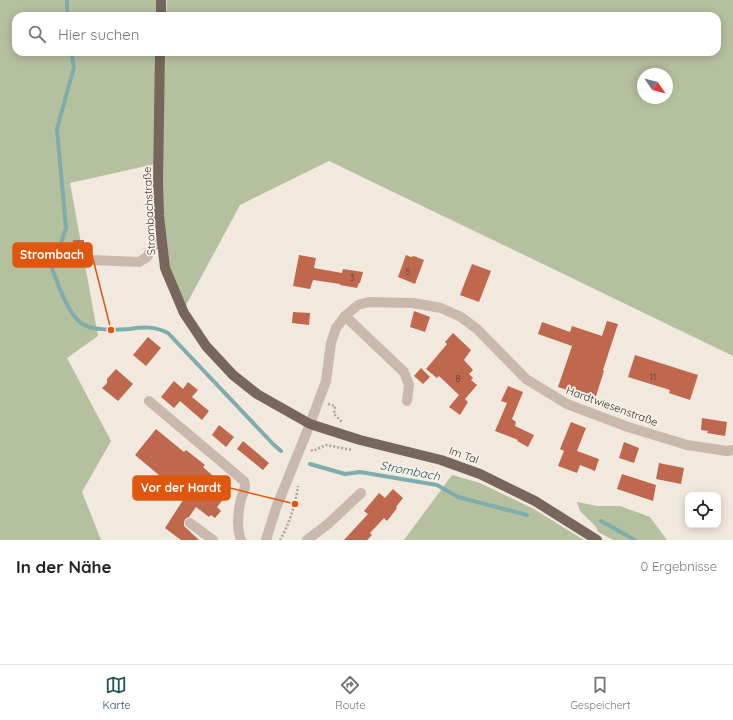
<!DOCTYPE html>
<html lang="de">
<meta charset="utf-8">
<style>
:root{--surface:#fff;--page:#f6f6f6;--text:#202124;--muted:#757577;--line:#e0e0e0;--accent:#215456}
body{margin:0;font-family:Quicksand,sans-serif;background:var(--page);color:var(--text)}
.controls{position:absolute;right:12px;bottom:12px;display:grid;overflow:hidden;border-radius:8px;box-shadow:0 2px 10px #0003}
.controls button{width:36px;height:36px;display:grid;place-items:center;padding:0;border:0;border-bottom:1px solid var(--line);background:var(--surface);color:var(--text);font:20px sans-serif}
.compass{position:absolute;left:637px;top:68px;width:36px;height:36px;border-radius:50%;background:var(--surface);box-shadow:0 2px 10px #0003;rotate:125deg}
.list{margin:0;padding:0;list-style:none}
h2{display:flex;justify-content:space-between;align-items:center;height:52px;margin:0;padding:0 16px;font-size:17px}
h2 small{font-size:13px;font-weight:400;color:var(--muted)}
.icon{flex:none;width:22px;height:22px;fill:none;stroke:currentColor;stroke-width:2;stroke-linecap:round;stroke-linejoin:round}
.map{position:relative;flex:none;width:733px;height:540px;overflow:hidden}
.search{position:absolute;background:var(--surface);box-shadow:0 2px 10px #0003;left:12px;right:12px;top:12px;height:44px;display:flex;align-items:center;gap:10px;box-sizing:border-box;padding:0 14px;border-radius:12px;color:var(--muted);font-size:15px}
.sheet{height:124px;background:var(--surface)}
nav{display:flex;justify-content:space-around;align-items:center;box-sizing:border-box;height:56px;border-top:1px solid var(--line);background:var(--surface);font-size:11px;color:var(--muted)}
nav a{display:grid;justify-items:center;gap:2px}
nav .on{color:var(--accent)}
.map>svg:first-child{display:block}
</style>
<div class="map">
<svg width="733" height="540" viewBox="0 0 733 540">
<rect width="100%" height="100%" fill="#f1e8de"/>
<g fill="#b5c09f" fill-rule="evenodd">
<path d="M0 0H157V16H16V52H157L155 164 70 183 98 336 67 358 111 441 82 492 101 540H0Z"/>
<path d="M167 0H733V356L547 266 329 161 240 205 186 305 168 265 162 218 161 182 165 52H717V16H166ZM643 74H667V98H643Z"/>
<path d="M452 475 480 483 532 508 584 540H404Z"/>
<path d="M577 502 597 506H620L650 517 667 540H613L598 532 596 527 580 511Z"/>
</g>
<g fill="none" stroke-linecap="round" stroke-linejoin="round">
<g stroke="#7facad" stroke-width="4">
<path d="M67 0V16"/>
<path d="M71 52 74 67 57 129 66 228 52 269C59 286 67 312 81 323 90 331 117 330 129 329 144 327 154 326 168 333L273 444 281 451"/>
<path d="M310 464 345 474 360 472 437 485 458 497 527 515"/>
<path d="M601 521 635 540"/>
</g>
</g>
<g fill="#bf684e">
<path d="M73 240H84L83 256 73 255Z"/>
<path d="M299 255 316 258 314 268 342 273 343 269 363 272 360 283H359L357 288 340 285V284L313 280 310 289 293 286Z"/>
<path d="M406 255 411 257 414 256 424 260 415 284 398 277Z"/>
<path d="M472 264 491 271 479 302 460 295Z"/>
<path d="M414 311 430 317 425 332 410 327Z"/>
<path d="M293 312 310 313 309 325 292 323Z"/>
<path d="M607 321 618 324 603 370 604 371 595 399 558 387 572 346 538 334 542 322 570 332 572 326 602 336Z"/>
<path d="M453 333 471 350 464 360 473 370 469 374 473 378 471 380 477 385 465 399 468 402 460 415 449 407 459 395 439 376 437 378 426 369 447 344 445 342Z"/>
<path d="M148 337 161 348 146 366 133 355Z"/>
<path d="M635 355 698 375 690 400 669 393 670 390 628 377Z"/>
<path d="M421 368 430 377 423 384 414 376Z"/>
<path d="M116 369 133 384 118 401 102 388 107 383V379Z"/>
<path d="M174 381 183 389 188 382 198 390 192 397 209 411 202 420 180 401 174 408 161 397Z"/>
<path d="M508 386 523 392 512 419 516 422 515 426 534 435 528 447 517 441 518 440 495 431 507 403 501 401Z"/>
<path d="M702 418 727 422 725 436 707 433 708 431 701 430Z"/>
<path d="M571 422 586 428 577 451 599 459 595 471 580 465 577 473 558 466 564 451 560 449Z"/>
<path d="M219 425 234 437 226 447 212 435Z"/>
<path d="M156 429 184 452 186 450 205 465 203 467 230 491 217 507 221 511 215 518 211 515 209 517 196 507 189 517 185 519 184 523V526L199 540H181L165 528 185 497 135 455Z"/>
<path d="M243 441 269 463 263 470 237 449Z"/>
<path d="M624 442 639 448 634 463 619 458Z"/>
<path d="M659 463 684 468 681 484 656 479Z"/>
<path d="M622 474 656 485 653 501 617 489Z"/>
<path d="M393 489 403 498 396 507 397 508 387 521 384 518 370 533 372 535 367 540H344L368 514 364 511 379 493 385 498Z"/>
</g>
<g fill="none" stroke-linecap="round" stroke-linejoin="round">
<g stroke="#b5a295" stroke-width="2.5" stroke-dasharray="2 2" stroke-linecap="butt">
<path d="M328 404 335 406 334 414 342 422"/>
<path d="M311 450 313 451 326 445 352 450"/>
<path d="M280 540C289 525 296 503 298 486"/>
</g>
<g stroke="#c9b8ab" stroke-width="10">
<path d="M92 260 139 262 147 257 153 246 161 241"/>
<path d="M345 316 404 372 409 385 407 401"/>
<path d="M149 401 244 481C247 488 243 492 241 499 238 512 236 527 241 540"/>
<path d="M190 523 213 540"/>
<path d="M266 540 276 508 310 424 326 381 331 343 336 328 345 316 358 305 369 302 413 303 441 308 461 317 477 329 526 379 567 404 628 427 687 445 727 451 733 450"/>
<path d="M307 540 328 524 361 493"/>
</g>
<g stroke="#78655c" stroke-width="10">
<path d="M161 16V0"/>
<path d="M160 52 158 182 159 216 165 268 184 313 206 346 233 375 257 394 310 424 360 440 441 460 480 474 535 501 597 540"/>
</g>
</g>
<g text-anchor="middle" stroke-width="3.5" stroke-linejoin="round" paint-order="stroke">
<g font-size="9" fill="#593c33">
<text x="408" y="275">5</text>
<text x="352" y="281">3</text>
<text x="653" y="380">11</text>
<text x="458" y="382">8</text>
</g>
<g font-size="11" fill="#372e2a" stroke="#f9f2ea">
<text transform="translate(149 211) rotate(-93)" y="4">Strombachstraße</text>
<text transform="translate(612 406) rotate(20)" y="4">Hardtwiesenstraße</text>
<text transform="translate(464 455) rotate(20)" y="4">Im Tal</text>
</g>
<g font-size="12" font-style="italic" fill="#215456" stroke="#f9f2ea">
<text transform="translate(410 471) rotate(11)" y="4">Strombach</text>
</g>
</g>
<path fill="none" stroke="#df570e" stroke-width="1.5" d="M111 330L92 255M295 504L230 488"/>
<g fill="#df570e" stroke="#f9f2ea" stroke-width="1.5">
<circle cx="111" cy="330" r="4"/>
<circle cx="295" cy="504" r="4"/>
</g>
<g fill="#df570e" stroke="#df570e" stroke-width="1.5">
<rect x="13" y="243" width="79" height="24" rx="4"/>
<rect x="133" y="476" width="97" height="24" rx="4"/>
</g>
<g font-size="12" text-anchor="middle" font-weight="bold" fill="#fff">
<text x="52" y="259">Strombach</text>
<text x="181" y="492">Vor der Hardt</text>
</g>
</svg>
<div class="controls">
<button><svg class="icon" aria-label="locate" viewBox="0 0 24 24"><circle cx="12" cy="12" r="6"/><path d="M12 2v4M12 18v4M2 12h4M18 12h4"/></svg></button>
</div>
<svg class="compass" viewBox="-18 -18 36 36"><path d="M0-13l5 13h-10z" fill="#e53935"/><path d="M0 13l5-13h-10z" fill="#757577"/></svg>
<div class="search"><svg class="icon" aria-label="search" viewBox="0 0 24 24"><circle cx="10" cy="10" r="6"/><path d="M15 15l6 6"/></svg>Hier suchen</div>
</div>
<section class="sheet">
<h2>In der Nähe<small>0 Ergebnisse</small></h2>
<ul class="list">
</ul>
</section>
<nav>
<a class="on"><svg class="icon" aria-label="map" viewBox="0 0 24 24"><path d="M3 6l6-2 6 2 6-2v14l-6 2-6-2-6 2zM9 4v14M15 6v14"/></svg>Karte</a>
<a><svg class="icon" aria-label="directions" viewBox="0 0 24 24"><path d="M12 3l9 9-9 9-9-9zM9 14v-3h6M13 9l2 2-2 2"/></svg>Route</a>
<a><svg class="icon" aria-label="saved" viewBox="0 0 24 24"><path d="M7 4h10v16l-5-4-5 4z"/></svg>Gespeichert</a>
</nav>
